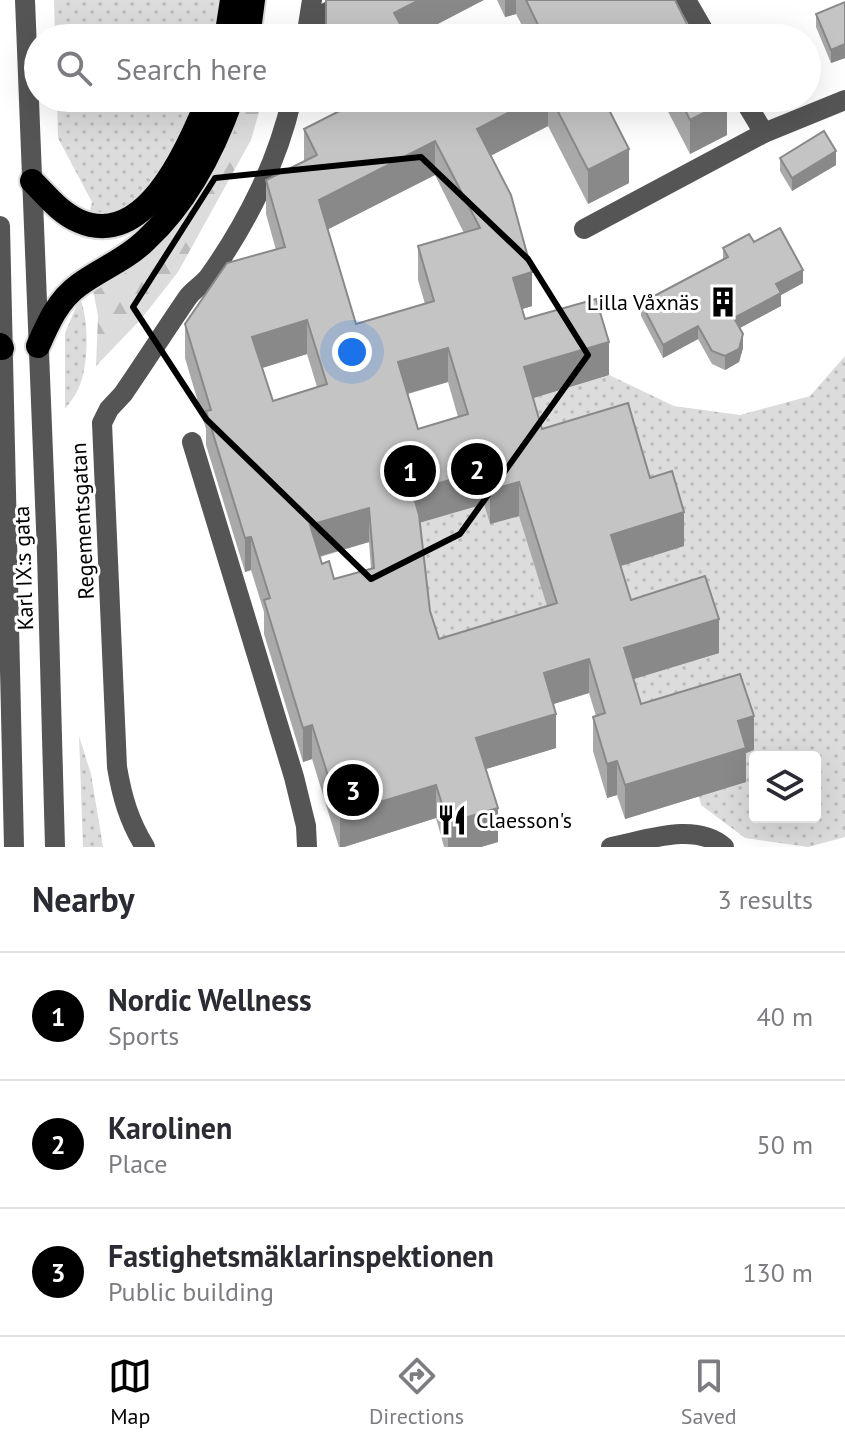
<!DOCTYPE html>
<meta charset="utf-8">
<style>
:root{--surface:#fff;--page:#f2f2f3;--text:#2b2b33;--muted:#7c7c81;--line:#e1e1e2;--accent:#000}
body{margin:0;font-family:"PT Sans",sans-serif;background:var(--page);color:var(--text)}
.controls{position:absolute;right:24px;bottom:24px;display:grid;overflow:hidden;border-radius:8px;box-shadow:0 8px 32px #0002}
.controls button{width:72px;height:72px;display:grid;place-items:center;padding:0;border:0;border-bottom:2px solid var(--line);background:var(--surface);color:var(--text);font:40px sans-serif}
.you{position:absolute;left:352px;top:352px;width:28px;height:28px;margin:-20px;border:6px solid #fff;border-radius:50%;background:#1a73e8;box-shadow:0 0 0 12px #1a73e833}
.badge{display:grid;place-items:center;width:52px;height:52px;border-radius:50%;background:var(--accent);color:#fff;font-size:26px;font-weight:700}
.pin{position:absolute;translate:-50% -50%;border:4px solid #fff;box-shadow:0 2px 8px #0006}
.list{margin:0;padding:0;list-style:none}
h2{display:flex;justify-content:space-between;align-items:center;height:104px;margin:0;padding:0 32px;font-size:34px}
h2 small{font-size:26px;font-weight:400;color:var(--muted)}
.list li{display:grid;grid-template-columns:52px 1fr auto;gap:24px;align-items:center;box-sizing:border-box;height:128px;padding:0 32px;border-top:2px solid var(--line)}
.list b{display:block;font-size:30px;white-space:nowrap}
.list p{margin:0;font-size:26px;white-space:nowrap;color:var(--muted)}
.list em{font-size:26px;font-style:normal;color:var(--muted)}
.icon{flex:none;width:44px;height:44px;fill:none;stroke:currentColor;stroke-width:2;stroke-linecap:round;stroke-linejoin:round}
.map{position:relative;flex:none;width:845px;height:847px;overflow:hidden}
.search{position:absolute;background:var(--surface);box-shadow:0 8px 32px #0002;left:24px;right:24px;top:24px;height:88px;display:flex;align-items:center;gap:20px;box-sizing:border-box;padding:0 28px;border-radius:44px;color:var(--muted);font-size:30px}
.sheet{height:488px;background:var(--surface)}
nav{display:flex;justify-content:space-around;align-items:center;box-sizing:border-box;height:112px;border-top:2px solid var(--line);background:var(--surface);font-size:22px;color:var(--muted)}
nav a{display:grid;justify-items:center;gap:4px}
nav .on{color:var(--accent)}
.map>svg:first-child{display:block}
</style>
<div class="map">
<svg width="845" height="847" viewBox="0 0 845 847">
<defs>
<pattern id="grass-dots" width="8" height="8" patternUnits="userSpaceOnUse" patternTransform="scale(2)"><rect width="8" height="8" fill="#dcdcdc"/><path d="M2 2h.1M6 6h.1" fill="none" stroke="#bbb" stroke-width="1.8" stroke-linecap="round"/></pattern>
<pattern id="forest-firs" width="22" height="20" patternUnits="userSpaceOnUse" patternTransform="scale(2)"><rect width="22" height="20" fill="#dcdcdc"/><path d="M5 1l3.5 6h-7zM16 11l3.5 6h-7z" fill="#bbb"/></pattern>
</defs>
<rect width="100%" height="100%" fill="#fff"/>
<g fill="url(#grass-dots)" fill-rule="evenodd">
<path d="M54 0H221L218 38H55Z"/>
<path d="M57 98H201C183 132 155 202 115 212 108 214 98 212 90 211L92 202 58 138Z"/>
<path d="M80 298C89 319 89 366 79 387 76 395 70 402 65 409V333Z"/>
<path d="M845 356V837L808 847 745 838 701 805 699 796 746 782 738 755 753 750 641 738 624 682 631 634 530 549 562 653 444 690 410 516 481 492 490 524 542 463 524 401 609 375 674 406 740 415 810 396ZM755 757H815V817H755Z"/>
<path d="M79 736 91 774 103 847H83Z"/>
</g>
<path fill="url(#forest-firs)" d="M242 98H263L251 140 178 272 142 318 96 366 98 316 93 290 160 240Z"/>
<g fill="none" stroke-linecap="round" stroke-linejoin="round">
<g stroke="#dbdbdb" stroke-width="28">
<g id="highway">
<path d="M226 38 232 0"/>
<path d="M248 38 253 0"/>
<path d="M32 181C46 195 60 213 79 221 147 251 189 144 209 98"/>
<path d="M0 345 2 348"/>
<path d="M38 346C48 323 58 300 79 285 101 269 127 259 146 240 186 203 214 149 232 98"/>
</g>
</g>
<g stroke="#555" stroke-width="20">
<path d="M25 0 47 553 55 847"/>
<path d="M686 0 708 38"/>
<path d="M310 21 351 0"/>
<path d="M306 38 312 0"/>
<path d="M743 98 764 133"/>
<path d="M0 226 14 847"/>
<path d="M584 229 764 133 845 100"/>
<path d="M192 442 294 777 306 826 307 847"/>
<path d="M145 847C129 821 122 797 117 767L102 423 109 409 123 394C145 362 166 329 188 297 194 289 204 284 210 275 247 223 278 161 292 98"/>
<path d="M611 847C644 841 695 821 724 847"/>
</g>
<use href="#highway" stroke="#000" stroke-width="24"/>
</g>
<g fill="#a9a9a9" fill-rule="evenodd">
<path d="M497 0H675L527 35 516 14 505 17Z"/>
<path d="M845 2V58L831 63 816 27V14Z"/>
<path d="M365 98H629L608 109 629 183 588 204 548 126 490 156 532 306 522 309 525 319 609 375 533 398 542 429 650 478 684 546 621 566 631 600 719 653 633 679 641 704 754 750 746 753V782L625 819 617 795 607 798 593 751V717L596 716 589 693 553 704 556 748 486 769 498 842 481 847H444L436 818 344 847H339L312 759 303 762 264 634V612L251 570 245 572 206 445V429L185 358V324L276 250 266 214V180L304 161V129ZM435 175 464 233 418 246V280L425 304 356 324 327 229ZM307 354 317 387 273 401 262 368ZM448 382 458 417 418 429 408 394ZM484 504 490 524 519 516 547 606 439 639 430 611 420 522ZM369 542 371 569 334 579 322 564 320 557Z"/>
<path d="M661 98H725L727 135 690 154Z"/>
<path d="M780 158 836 165 792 191 780 171Z"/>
<path d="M754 242 803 283 781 295V306L740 328 743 348 739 362 725 370 712 364 698 339 663 358 641 316V303L723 259V248Z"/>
</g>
<g fill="#898989">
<path d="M419 0H484L411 38H394V13Z"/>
<path d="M505 0H516V14L505 17Z"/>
<path d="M845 44V58L831 63V50Z"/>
<path d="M537 98H548V126L477 163V129Z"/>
<path d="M594 98H629L594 116Z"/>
<path d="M727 101V135L690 154V120Z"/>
<path d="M435 141V175L319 234V200Z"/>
<path d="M629 149V183L588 204V170Z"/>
<path d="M836 151V165L792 191V178Z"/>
<path d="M803 270V283L781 295V306L734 331V318L776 284Z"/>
<path d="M532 272V306L513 312V278Z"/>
<path d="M307 320V354L252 371V337Z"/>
<path d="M698 326V339L663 358V345Z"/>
<path d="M743 334V348L739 362 725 370V356Z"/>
<path d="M609 342V375L524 401V367Z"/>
<path d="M448 348V382L398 396V362Z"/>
<path d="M484 470V504L412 525V491Z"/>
<path d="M519 482V516L490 524V490Z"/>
<path d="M369 508V542L310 559V525Z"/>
<path d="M684 512V546L611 569V535Z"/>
<path d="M251 537V570L245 572V538Z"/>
<path d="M719 619V653L624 682V648Z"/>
<path d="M589 659V693L544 707V673Z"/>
<path d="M556 714V748L476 772V738Z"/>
<path d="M754 716V750L746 753V782L625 819V785L738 721Z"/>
<path d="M312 725V759L303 762V728Z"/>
<path d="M617 761V795L607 798V764Z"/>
<path d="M436 785V818L344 847H340V814Z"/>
<path d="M498 808V842L481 847H448V823Z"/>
</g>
<g fill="#c4c4c4" stroke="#898989" stroke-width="2" fill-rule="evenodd">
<path d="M326 0H419L394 13 408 38H326Z"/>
<path d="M526 0H675L694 38H521L540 29Z"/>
<path d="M845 2V44L831 50 816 14Z"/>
<path d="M365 98H537L477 129 511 195 532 272 513 278 525 319 596 299 609 342 524 367 542 429 628 403 650 478 672 471 684 512 611 535 631 600 705 576 719 619 624 648 641 704 740 674 754 716 738 721 746 748 625 785 617 761 607 764 593 717 605 713 589 659 544 673 556 714 476 738 498 808 448 823 436 785 340 814 312 725 303 728 264 600 270 598 251 537 245 538 206 411 211 410 185 324 227 263 285 247 266 180 317 155 304 129ZM435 141 480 228 418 246 434 301 356 324 319 200ZM307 320 327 384 273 401 252 337ZM448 348 468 414 418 429 398 362ZM484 470 490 490 519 482 557 603 439 639 430 611 419 515 412 491ZM369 508 374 568 334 579 329 561 322 564 310 525Z"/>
<path d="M551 98H603L629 149 588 170Z"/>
<path d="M679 98H725L727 101 690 120Z"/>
<path d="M824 131 836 151 792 178 780 158Z"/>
<path d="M780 228 803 270 776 284 781 293 734 318 743 334 739 349 725 356 712 351 698 326 663 345 641 303 728 257 723 248 749 234 754 242Z"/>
</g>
<path fill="none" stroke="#000" stroke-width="6" stroke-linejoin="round" d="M421 157 528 259 588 355 460 534 371 579 206 419 133 307 215 178Z"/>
<defs>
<g id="building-bare" transform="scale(2.4)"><path d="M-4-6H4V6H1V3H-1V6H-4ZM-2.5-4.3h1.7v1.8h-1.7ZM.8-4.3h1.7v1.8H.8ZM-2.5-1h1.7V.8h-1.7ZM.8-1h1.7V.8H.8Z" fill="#000" stroke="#fff" stroke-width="2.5" paint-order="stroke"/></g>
<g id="restaurant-bare" transform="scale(2.4)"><path d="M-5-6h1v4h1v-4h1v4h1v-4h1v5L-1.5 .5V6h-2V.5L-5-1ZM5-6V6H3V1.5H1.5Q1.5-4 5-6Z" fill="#000" stroke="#fff" stroke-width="2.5" paint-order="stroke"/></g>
</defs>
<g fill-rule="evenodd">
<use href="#building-bare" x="723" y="302"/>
<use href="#restaurant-bare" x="452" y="820"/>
</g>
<g text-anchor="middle" stroke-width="6" stroke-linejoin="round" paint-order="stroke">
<g font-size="22" fill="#000" stroke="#fff" text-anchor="end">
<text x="699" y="310">Lilla Våxnäs</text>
<text x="476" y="828" text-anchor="start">Claesson's</text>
</g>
<g font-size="22" fill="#000" stroke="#fff">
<text transform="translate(82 521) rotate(-93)" y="8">Regementsgatan</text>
<text transform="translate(23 568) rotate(-92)" y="8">Karl IX:s gata</text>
</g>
</g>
</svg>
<div class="controls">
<button><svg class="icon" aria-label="layers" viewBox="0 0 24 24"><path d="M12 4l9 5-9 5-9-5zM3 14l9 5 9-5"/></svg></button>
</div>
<div class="you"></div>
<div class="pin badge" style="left:410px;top:471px">1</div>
<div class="pin badge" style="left:477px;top:469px">2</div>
<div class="pin badge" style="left:353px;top:790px">3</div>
<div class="search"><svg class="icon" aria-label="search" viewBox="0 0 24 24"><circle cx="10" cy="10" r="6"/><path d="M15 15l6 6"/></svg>Search here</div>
</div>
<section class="sheet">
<h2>Nearby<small>3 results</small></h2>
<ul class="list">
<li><span class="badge">1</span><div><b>Nordic Wellness</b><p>Sports</p></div><em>40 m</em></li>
<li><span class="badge">2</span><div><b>Karolinen</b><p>Place</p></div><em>50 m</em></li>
<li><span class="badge">3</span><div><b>Fastighetsmäklarinspektionen</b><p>Public building</p></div><em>130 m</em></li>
</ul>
</section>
<nav>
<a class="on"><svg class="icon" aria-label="map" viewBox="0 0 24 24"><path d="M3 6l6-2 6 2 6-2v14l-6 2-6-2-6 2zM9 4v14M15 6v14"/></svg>Map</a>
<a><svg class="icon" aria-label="directions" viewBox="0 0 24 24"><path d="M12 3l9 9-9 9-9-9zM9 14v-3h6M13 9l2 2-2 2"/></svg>Directions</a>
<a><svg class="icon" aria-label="saved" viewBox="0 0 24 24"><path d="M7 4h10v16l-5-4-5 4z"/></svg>Saved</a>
</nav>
